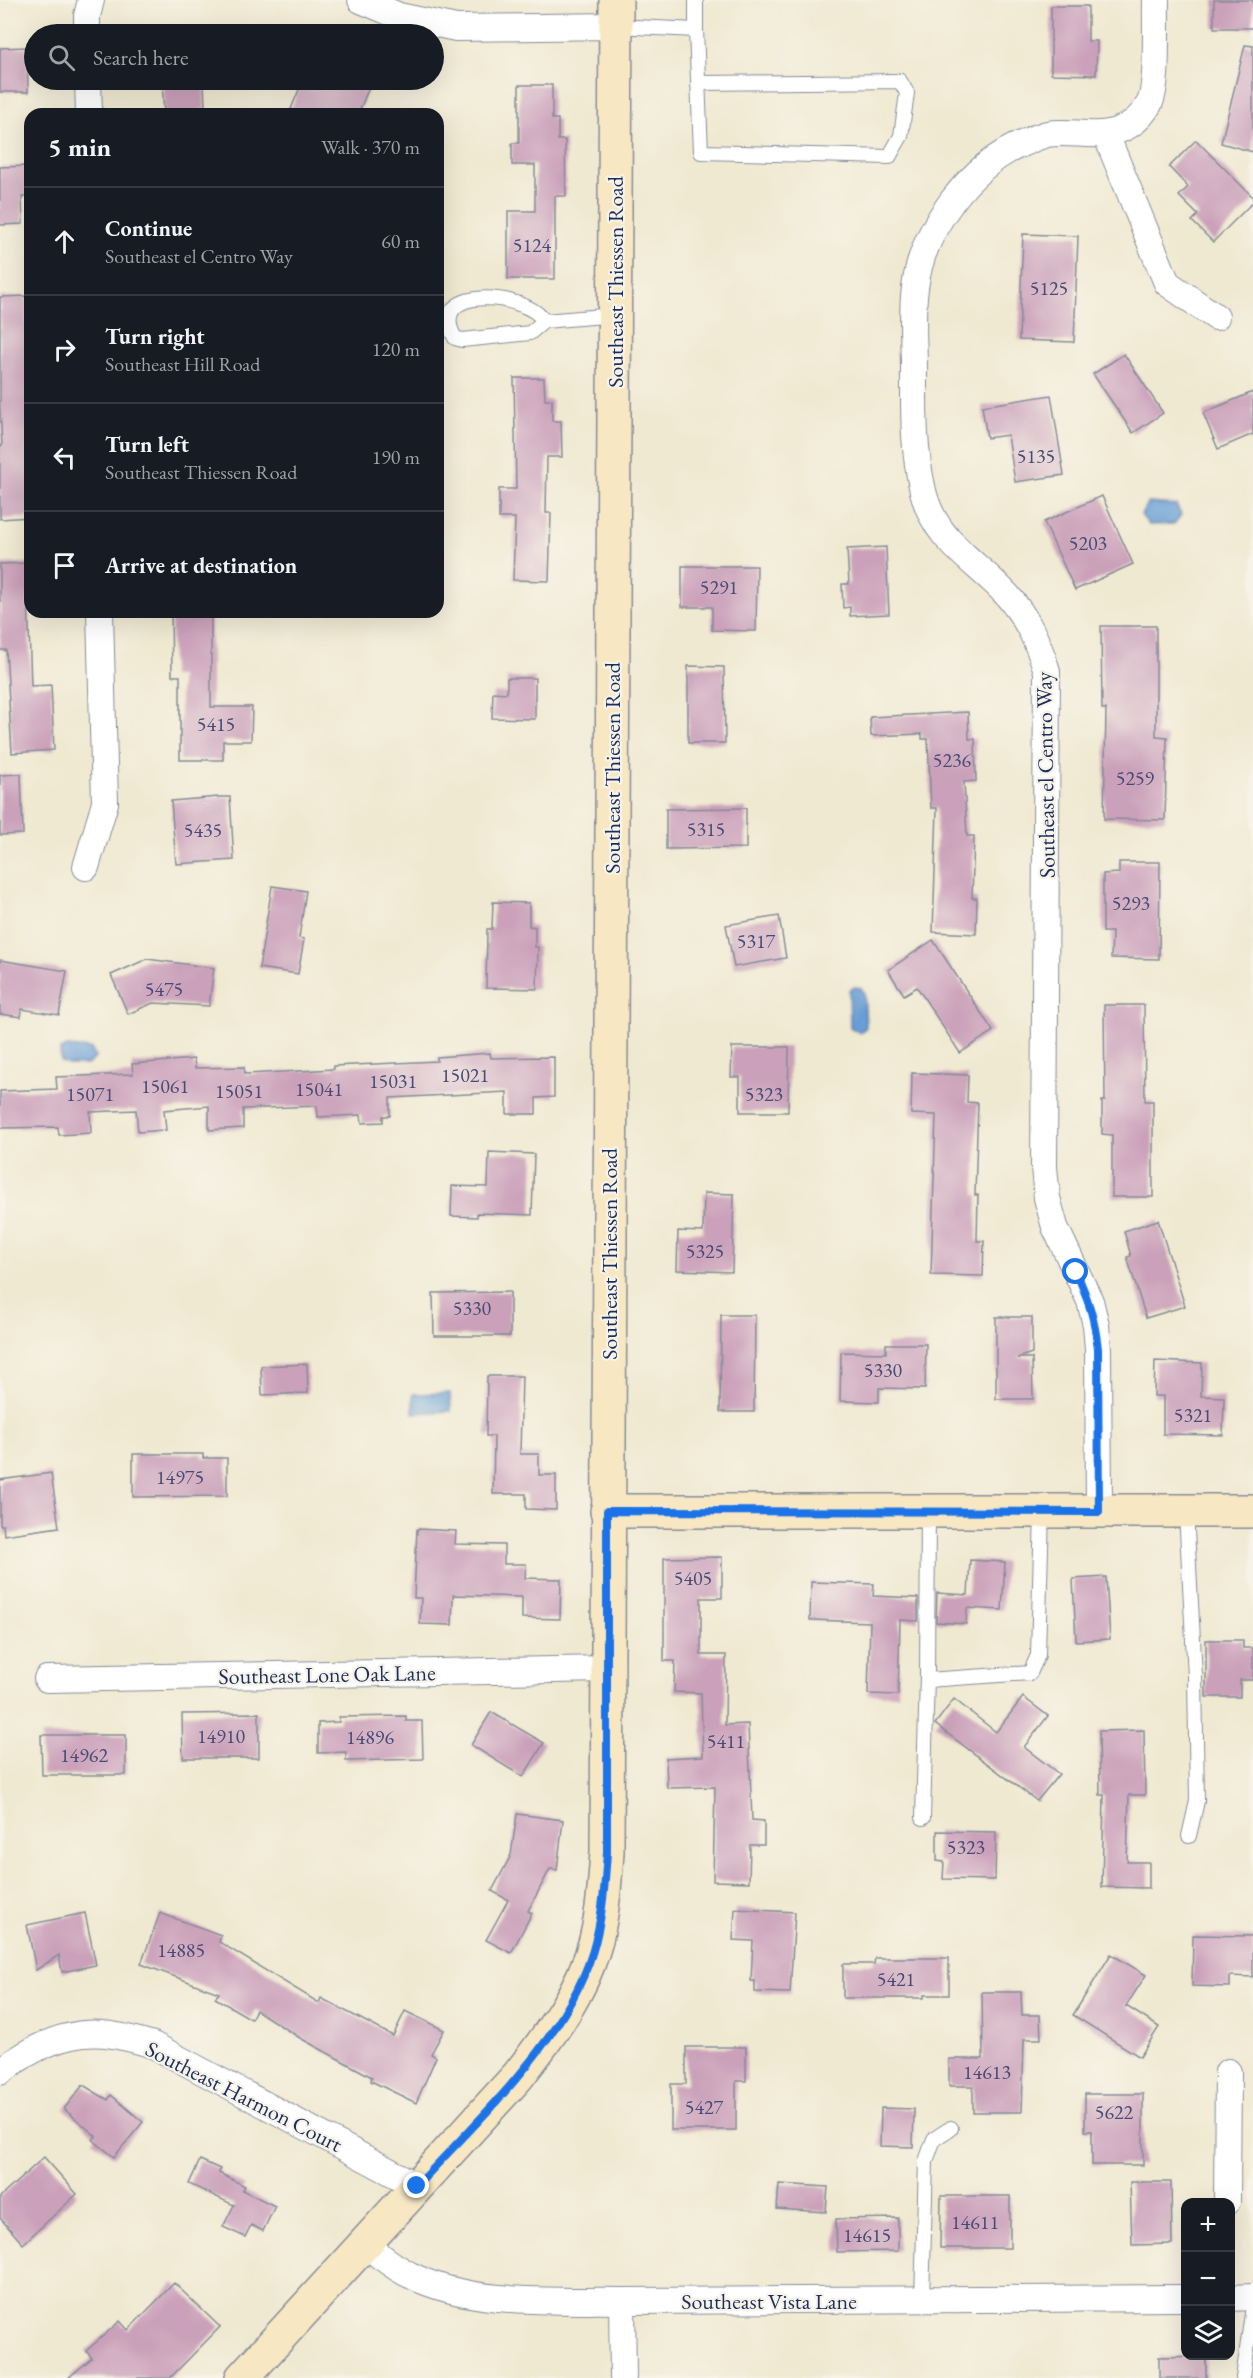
<!DOCTYPE html>
<meta charset="utf-8">
<style>
:root{--surface:#171b24;--page:#242831;--text:#f1f3f6;--muted:#9ea1a6;--line:#363941}
body{margin:0;font-family:"EB Garamond",serif;background:var(--page);color:var(--text)}
.controls{position:absolute;right:18px;bottom:18px;display:grid;overflow:hidden;border-radius:12px;box-shadow:0 6px 24px #0002}
.controls button{width:54px;height:54px;display:grid;place-items:center;padding:0;border:0;border-bottom:2px solid var(--line);background:var(--surface);color:var(--text);font:30px sans-serif}
.stop{position:absolute;width:18px;height:18px;margin:-14px;border:4px solid #1a73e8;border-radius:50%;background:#fff}
.stop.end{background:#1a73e8;border-color:#fff;box-shadow:0 2px 6px #0008}
.list{margin:0;padding:0;list-style:none}
h2{display:flex;justify-content:space-between;align-items:center;height:78px;margin:0;padding:0 24px;font-size:26px}
h2 small{font-size:20px;font-weight:400;color:var(--muted)}
.list li{display:grid;grid-template-columns:39px 1fr auto;gap:18px;align-items:center;box-sizing:border-box;height:108px;padding:0 24px;border-top:2px solid var(--line)}
.list b{display:block;font-size:22px;white-space:nowrap}
.list p{margin:0;font-size:20px;white-space:nowrap;color:var(--muted)}
.list em{font-size:20px;font-style:normal;color:var(--muted)}
.icon{flex:none;width:33px;height:33px;fill:none;stroke:currentColor;stroke-width:2;stroke-linecap:round;stroke-linejoin:round}
.map{position:relative;flex:none;width:1253px;height:2378px;overflow:hidden}
.search{position:absolute;background:var(--surface);box-shadow:0 6px 24px #0002;left:24px;top:24px;width:420px;height:66px;display:flex;align-items:center;gap:15px;box-sizing:border-box;padding:0 21px;border-radius:33px;color:var(--muted);font-size:22px}
.panel{position:absolute;background:var(--surface);box-shadow:0 6px 24px #0002;left:24px;top:108px;width:420px;height:510px;border-radius:18px}
.map>svg:first-child{display:block}
</style>
<div class="map">
<svg width="1253" height="2378" viewBox="0 0 1253 2378">
<rect width="100%" height="100%" fill="#f7f3e8"/>
<filter id="ink" filterUnits="userSpaceOnUse"><feTurbulence type="fractalNoise" baseFrequency=".0167" numOctaves="2"/><feDisplacementMap in="SourceGraphic" scale="12" xChannelSelector="R" yChannelSelector="G"/><feConvolveMatrix kernelMatrix="1 2 1 2 8 2 1 2 1" color-interpolation-filters="sRGB"/></filter>
<filter id="wash" filterUnits="userSpaceOnUse"><feTurbulence type="fractalNoise" baseFrequency=".008" numOctaves="4" result="noise"/><feDisplacementMap in="SourceGraphic" scale="24" xChannelSelector="R" yChannelSelector="G"/><feGaussianBlur stdDeviation="1.35" result="paint"/><feColorMatrix in="noise" values="0 0 0 0 0 0 0 0 0 0 0 0 0 0 0 0 0 1.4 0 .05"/><feComposite in="paint" operator="in"/></filter>
<g filter="url(#wash)">
<rect width="100%" height="100%" fill="#f0e9d1"/>
<g fill="#679ed5" stroke="#41669a" stroke-width="1.5">
<path d="M1148 503 1176 505 1181 515 1174 524 1149 525 1141 515Z"/>
<path d="M855 987 861 988 864 992 866 1027 860 1033 850 1027 849 990Z"/>
<path d="M67 1047 91 1049 96 1057 87 1065H68L61 1062 60 1050Z"/>
<path d="M450 1393 451 1411 413 1413V1394Z"/>
</g>
<g id="blocks">
<g fill="#caa0ba">
<rect x="1214" y="0" width="39" height="28"/>
<path d="M1051 6H1088V41H1097L1096 75 1051 74Z"/>
<path d="M1245 45 1253 46V152L1221 143Z"/>
<path d="M27 47 28 92H0V48Z"/>
<path d="M162 80H204L205 110H201V114H164Z"/>
<path d="M303 80H372L358 114H303L291 109Z"/>
<path d="M519 85H552V119H558V140H565L566 196H555V279H508V211H535V165H512V143H519Z"/>
<path d="M1196 140 1253 197V202L1213 242 1192 221 1198 215 1179 196 1188 187 1169 167Z"/>
<path d="M27 166 28 197H22L23 224 0 225V167Z"/>
<path d="M1023 234 1078 236 1074 342 1019 340Z"/>
<path d="M26 296 27 328H30V517L0 519V446H2L0 407V297Z"/>
<path d="M1124 354 1163 413 1133 433 1093 374Z"/>
<path d="M514 378H544L545 400H552V421H561L562 457H547L546 513H551L549 581 513 580 515 518H499V489H516Z"/>
<path d="M1253 392V434L1218 449 1203 413Z"/>
<path d="M1051 395 1064 475 1015 482 1008 435 987 438 982 406Z"/>
<path d="M1102 496 1133 564 1075 590 1044 522Z"/>
<path d="M886 547 889 614 850 616V607L843 608 842 584H849L847 549Z"/>
<path d="M30 563V596H28L31 686 51 685 54 750 12 753 6 650H0V564Z"/>
<path d="M682 566H757L756 631 712 630V607H682Z"/>
<path d="M171 612H211V707H252L251 741H223V760H180V676H172Z"/>
<path d="M1101 626H1156V736L1167 737 1165 820 1104 819 1106 709H1102Z"/>
<path d="M688 666 724 667 725 743H688Z"/>
<path d="M507 678H535V719L492 718 493 692 507 693Z"/>
<path d="M968 712 969 739H975L976 781 964 782 967 836H974L972 898H977L976 934 933 932 937 808H931L928 739H922V734L871 736 870 717Z"/>
<path d="M21 774 23 834 0 835V775Z"/>
<path d="M219 797H230L234 860 176 864 171 801Z"/>
<path d="M746 808V848L666 849V809Z"/>
<path d="M1119 862H1160L1159 959 1111 958 1112 932H1103V874L1119 873Z"/>
<path d="M272 886 306 891 299 938 304 939 298 974 259 968Z"/>
<path d="M493 902 529 903V926L535 927V947H538L537 989 486 988 487 929H492Z"/>
<path d="M779 916 786 958 734 967 726 925Z"/>
<path d="M933 940 993 1031 960 1053 917 987 904 995 888 970Z"/>
<path d="M147 959 214 968 209 1006 153 1003 128 1014 111 975Z"/>
<path d="M0 960 67 971 59 1015 22 1009 21 1017 0 1014Z"/>
<path d="M1104 1005H1144L1145 1101H1153V1197H1112V1135L1102 1134V1101H1105Z"/>
<path d="M732 1047H789L788 1112H740V1077H731Z"/>
<path d="M490 1053 491 1058 554 1057V1097L536 1098V1114H507V1092L390 1098V1116H383V1122L362 1123 361 1115 318 1117 317 1106 243 1109V1128L209 1130V1106L164 1110 166 1130 138 1132 136 1110 90 1112 91 1133 59 1135 58 1127 0 1128V1091L57 1089 56 1077 133 1074 132 1064 194 1059 195 1068 244 1067 245 1074 334 1069V1066L437 1061V1057Z"/>
<path d="M912 1073 968 1075 967 1102 978 1103 975 1195H978L977 1241H984L983 1276 931 1275 936 1115 911 1114Z"/>
<path d="M489 1152 534 1154 532 1215 477 1213V1217L451 1216 452 1186 488 1187Z"/>
<path d="M704 1193 734 1194 732 1272 677 1270 678 1231 703 1232Z"/>
<path d="M1158 1220 1185 1306 1146 1318 1127 1257 1131 1256 1124 1231Z"/>
<path d="M510 1292V1336H434L433 1293Z"/>
<path d="M721 1315H755L754 1412H720Z"/>
<path d="M996 1317H1032V1353L1017 1358H1032L1033 1399H996Z"/>
<path d="M886 1344H926L925 1389 879 1388V1402L840 1401 841 1352 886 1353Z"/>
<path d="M1155 1361 1202 1363 1201 1396 1224 1397 1223 1435 1163 1434V1396H1154Z"/>
<path d="M307 1364 308 1393 262 1395 261 1366Z"/>
<path d="M487 1376H522L520 1454H539V1475H556V1510L526 1509V1494H493L494 1436H486Z"/>
<path d="M133 1454H203V1458H227V1496L133 1497Z"/>
<path d="M51 1473 59 1527 4 1535 3 1525H0V1480Z"/>
<path d="M417 1529 456 1531 455 1544 504 1545V1564H526L525 1578 561 1579 560 1619 522 1618V1597L453 1595 452 1625 420 1624 421 1598H414Z"/>
<path d="M722 1557V1598H701V1655H726L725 1725 748 1724 752 1820 764 1821V1845H750L749 1882 713 1881 715 1787 667 1788 666 1758 703 1756 701 1693 674 1692 675 1661H664V1558Z"/>
<path d="M970 1560 1005 1562 1002 1610 967 1608 966 1624 936 1622 937 1593 968 1595Z"/>
<path d="M1106 1577 1110 1639 1076 1641 1073 1579Z"/>
<path d="M811 1582 874 1584 873 1596 918 1598V1621L900 1620 898 1695 868 1694 870 1622 810 1620Z"/>
<path d="M1206 1640H1243V1648H1253V1680H1240V1697H1206Z"/>
<path d="M1023 1697 1048 1716 1024 1747 1059 1774 1037 1801 935 1724 954 1699 996 1732Z"/>
<path d="M491 1712 544 1743 523 1777 471 1745Z"/>
<path d="M259 1713V1758H183L182 1714Z"/>
<path d="M406 1716V1721H422L423 1759 346 1761V1752L318 1753V1723L339 1722V1717Z"/>
<path d="M1144 1730 1145 1795H1129L1127 1862H1149V1888L1102 1887 1104 1795H1100L1099 1731Z"/>
<path d="M41 1735H126V1775H42Z"/>
<path d="M517 1814 563 1820 557 1870 550 1869 528 1911 532 1913 511 1953 486 1940 508 1900 492 1891 511 1855Z"/>
<path d="M937 1831 996 1832 995 1880 943 1879 944 1862 937 1861Z"/>
<path d="M735 1909 795 1912 790 1993 755 1992V1981H751L753 1941 733 1940Z"/>
<path d="M85 1913 96 1965 62 1972 59 1955 36 1970 27 1925Z"/>
<path d="M160 1913 221 1935 219 1942 319 2003 321 1998 393 2036 405 2011 444 2030 431 2054 436 2057 416 2103 371 2081 372 2077 300 2038 256 2010 251 2019 215 1998 219 1993 141 1964Z"/>
<path d="M1193 1935 1253 1936V1977L1230 1976V1987L1192 1986Z"/>
<path d="M1111 1954 1146 1975 1126 2006 1159 2027 1140 2057 1073 2015Z"/>
<path d="M875 1958H949V1995H924V1998H843V1964H874Z"/>
<path d="M982 1992H1021L1022 2015H1040L1041 2039H1024L1022 2112H973V2086H949V2059H983Z"/>
<path d="M686 2047H746V2081H736V2130H671V2084H686Z"/>
<path d="M83 2085 108 2100 111 2095 143 2122 114 2157 93 2140 96 2136 64 2109Z"/>
<path d="M1085 2094H1143V2165H1092V2131H1085Z"/>
<path d="M881 2108 914 2109 913 2147 880 2146Z"/>
<path d="M44 2157 77 2194 23 2244 0 2218V2197Z"/>
<path d="M200 2160 220 2169 219 2173 245 2186 242 2190 275 2206 263 2231 251 2225 245 2237 223 2227 234 2205 189 2184Z"/>
<path d="M1130 2182H1171L1172 2244 1132 2245Z"/>
<path d="M779 2184 828 2187 826 2212 777 2209Z"/>
<path d="M941 2196H1010V2248H940Z"/>
<path d="M898 2218V2251L837 2252 836 2219Z"/>
<path d="M174 2283 220 2327 170 2378H68L92 2358 86 2351 120 2321 128 2330Z"/>
<path d="M1206 2356V2378H1159V2357Z"/>
</g>
</g>
</g>
<g filter="url(#ink)">
<use href="#blocks" fill-opacity="0" stroke="#868c98" stroke-width="1.5"/>
<g fill="none" stroke-linecap="round" stroke-linejoin="round">
<g stroke="#868c98" stroke-width="16">
<g id="lane">
<path d="M696 0V30"/>
<path d="M616 26 696 30 701 152 889 157 901 136 907 93 900 81 698 83"/>
<path d="M544 321C527 292 425 284 455 338L462 340 530 333 544 321 615 315"/>
<path d="M1186 1512 1195 1676 1197 1801 1189 1836"/>
<path d="M927 1680 1030 1673 1038 1655 1042 1512"/>
<path d="M923 1818 927 1676 928 1511"/>
<path d="M922 2300 926 2161 934 2139 951 2128"/>
<path d="M1243 2378 1253 2306"/>
</g>
</g>
<g stroke="#868c98" stroke-width="28">
<g id="street">
<path d="M361 0 399 16 456 28 616 26"/>
<path d="M87 34V16L91 0"/>
<path d="M88 80 89 114"/>
<path d="M1106 135 1167 283 1216 317"/>
<path d="M86 867 105 803 100 612"/>
<path d="M1099 1512 1098 1349 1096 1325 1090 1301 1055 1227 1047 1198 1044 1167 1047 671C1038 642 1027 618 1007 595 975 560 935 542 923 491 913 448 914 413 914 369 914 343 911 314 915 288 922 229 970 164 1026 142 1032 139 1040 136 1047 134 1078 129 1106 144 1135 121 1140 117 1146 109 1149 104 1159 87 1155 22 1156 0"/>
<path d="M47 1679 607 1669"/>
<path d="M0 2072C32 2047 71 2028 112 2035 126 2037 140 2041 153 2045L417 2186"/>
<path d="M1227 2202 1228 2072"/>
<path d="M365 2244C379 2255 393 2267 410 2275 471 2306 555 2300 622 2301L1186 2298"/>
<path d="M1230 2298 1253 2297"/>
<path d="M622 2301 623 2378"/>
</g>
</g>
<g stroke="#868c98" stroke-width="36">
<g id="secondary">
<path d="M607 1511H1253"/>
<path d="M242 2378 518 2076C550 2035 583 1991 596 1940 603 1911 605 1882 607 1852L616 0"/>
</g>
</g>
<use href="#lane" stroke="#fff" stroke-width="14"/>
<use href="#street" stroke="#fff" stroke-width="26"/>
<use href="#secondary" stroke="#f7e8c3" stroke-width="33"/>
</g>
</g>
<g fill="none" stroke-linecap="round" stroke-linejoin="round" filter="url(#ink)">
<path stroke="#1a73e8" stroke-width="8" d="M417 2186C480 2117 574 2033 596 1939 603 1911 605 1882 607 1852V1511L1099 1512 1098 1349C1095 1320 1088 1298 1076 1272"/>
</g>
<g text-anchor="middle" stroke-width="4.5" stroke-linejoin="round" paint-order="stroke">
<g font-size="20" fill="#474b75">
<text x="532" y="252">5124</text>
<text x="1049" y="295">5125</text>
<text x="1036" y="463">5135</text>
<text x="1088" y="550">5203</text>
<text x="719" y="594">5291</text>
<text x="216" y="731">5415</text>
<text x="952" y="767">5236</text>
<text x="1135" y="785">5259</text>
<text x="706" y="836">5315</text>
<text x="203" y="837">5435</text>
<text x="1131" y="910">5293</text>
<text x="756" y="948">5317</text>
<text x="164" y="996">5475</text>
<text x="465" y="1082">15021</text>
<text x="393" y="1088">15031</text>
<text x="165" y="1093">15061</text>
<text x="319" y="1096">15041</text>
<text x="239" y="1098">15051</text>
<text x="90" y="1101">15071</text>
<text x="764" y="1101">5323</text>
<text x="705" y="1258">5325</text>
<text x="472" y="1315">5330</text>
<text x="883" y="1377">5330</text>
<text x="1193" y="1422">5321</text>
<text x="180" y="1484">14975</text>
<text x="693" y="1585">5405</text>
<text x="221" y="1743">14910</text>
<text x="370" y="1744">14896</text>
<text x="726" y="1748">5411</text>
<text x="84" y="1762">14962</text>
<text x="966" y="1854">5323</text>
<text x="181" y="1957">14885</text>
<text x="896" y="1986">5421</text>
<text x="987" y="2079">14613</text>
<text x="704" y="2114">5427</text>
<text x="1114" y="2119">5622</text>
<text x="975" y="2229">14611</text>
<text x="867" y="2242">14615</text>
</g>
<g font-size="22" fill="#1b2f5e" stroke="#f7f3e8">
<text transform="translate(615 282) rotate(-90)" y="8">Southeast Thiessen Road</text>
<text transform="translate(612 768) rotate(-90)" y="8">Southeast Thiessen Road</text>
<text transform="translate(1045 775) rotate(-91)" y="8">Southeast el Centro Way</text>
<text transform="translate(609 1254) rotate(-90)" y="8">Southeast Thiessen Road</text>
<text transform="translate(327 1674) rotate(-1)" y="8">Southeast Lone Oak Lane</text>
<text transform="translate(244 2096) rotate(27)" y="8">Southeast Harmon Court</text>
<text x="769" y="2309">Southeast Vista Lane</text>
</g>
</g>
</svg>
<div class="controls">
<button>+</button>
<button>−</button>
<button><svg class="icon" aria-label="layers" viewBox="0 0 24 24"><path d="M12 4l9 5-9 5-9-5zM3 14l9 5 9-5"/></svg></button>
</div>
<div class="stop" style="left:1076px;top:1272px"></div>
<div class="stop end" style="left:417px;top:2186px"></div>
<div class="search"><svg class="icon" aria-label="search" viewBox="0 0 24 24"><circle cx="10" cy="10" r="6"/><path d="M15 15l6 6"/></svg>Search here</div>
<section class="panel">
<h2>5 min<small>Walk · 370 m</small></h2>
<ul class="list">
<li><svg class="icon" aria-label="ahead" viewBox="0 0 24 24"><path d="M12 20V5M6 11l6-6 6 6"/></svg><div><b>Continue</b><p>Southeast el Centro Way</p></div><em>60 m</em></li>
<li><svg class="icon" aria-label="right" viewBox="0 0 24 24"><path d="M7 20v-9h11M14 6l5 5-5 5"/></svg><div><b>Turn right</b><p>Southeast Hill Road</p></div><em>120 m</em></li>
<li><svg class="icon" aria-label="left" viewBox="0 0 24 24"><path d="M17 20v-9H6M10 6l-5 5 5 5"/></svg><div><b>Turn left</b><p>Southeast Thiessen Road</p></div><em>190 m</em></li>
<li><svg class="icon" aria-label="arrive" viewBox="0 0 24 24"><path d="M6 21V4h12l-3 4 3 4H6"/></svg><div><b>Arrive at destination</b></div></li>
</ul>
</section>
</div>
